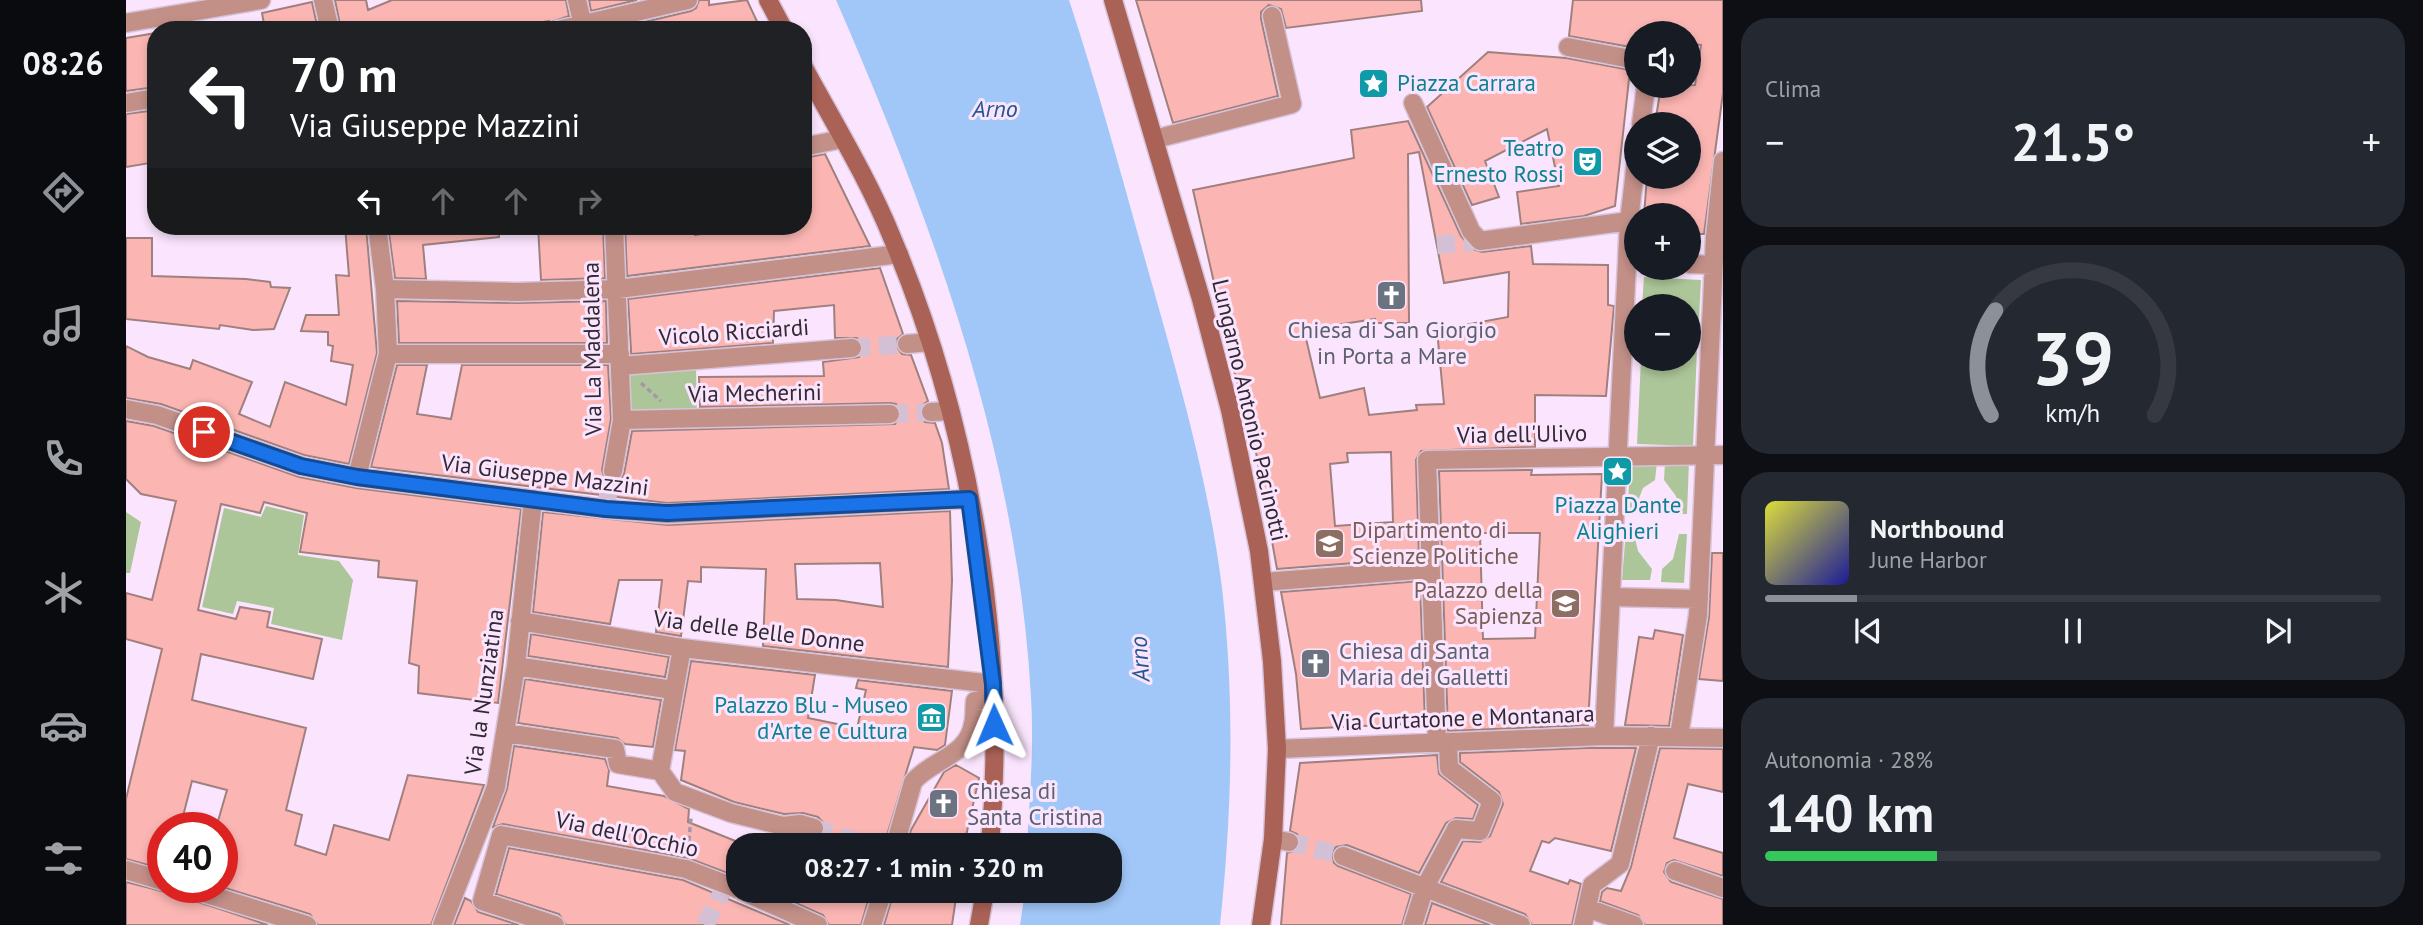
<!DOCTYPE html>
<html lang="it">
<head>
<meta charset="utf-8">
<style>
	body { margin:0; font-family:"PT Sans",sans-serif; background:#242831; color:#f1f3f6; height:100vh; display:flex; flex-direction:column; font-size:26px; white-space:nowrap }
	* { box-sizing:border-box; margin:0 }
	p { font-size:23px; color:#9ea1a6 }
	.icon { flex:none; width:38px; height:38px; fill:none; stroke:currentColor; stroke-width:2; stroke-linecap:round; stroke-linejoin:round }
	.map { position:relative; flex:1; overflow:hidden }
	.drawer { display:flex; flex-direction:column; gap:18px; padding:18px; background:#0d0f14; width:700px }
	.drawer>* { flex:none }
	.hud { position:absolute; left:21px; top:21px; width:665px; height:214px; border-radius:28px; box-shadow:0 4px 10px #0003; background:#202124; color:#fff; overflow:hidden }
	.tools { position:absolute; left:1498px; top:21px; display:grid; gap:14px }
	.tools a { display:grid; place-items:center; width:77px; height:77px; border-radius:50%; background:#171b24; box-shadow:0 4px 10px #0003; font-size:35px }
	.speed { position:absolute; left:21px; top:812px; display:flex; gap:14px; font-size:35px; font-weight:700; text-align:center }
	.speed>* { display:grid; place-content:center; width:91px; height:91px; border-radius:50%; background:#171b24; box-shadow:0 4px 10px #0003; line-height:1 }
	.speed .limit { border:10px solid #d22; background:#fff; color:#111 }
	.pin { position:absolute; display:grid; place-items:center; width:60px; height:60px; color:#fff; margin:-30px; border:4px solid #fff; border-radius:50%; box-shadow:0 2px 7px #0007 }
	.me { position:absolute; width:77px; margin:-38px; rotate:359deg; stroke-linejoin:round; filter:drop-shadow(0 0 5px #0008) }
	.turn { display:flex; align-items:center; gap:24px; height:147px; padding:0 28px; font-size:32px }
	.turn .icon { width:91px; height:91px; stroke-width:2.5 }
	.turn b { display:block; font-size:49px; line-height:60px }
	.lanes { display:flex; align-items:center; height:66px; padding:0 28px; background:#0003; justify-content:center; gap:35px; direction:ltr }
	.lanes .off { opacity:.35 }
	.big { font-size:52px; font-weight:700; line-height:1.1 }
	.drawer .tile { flex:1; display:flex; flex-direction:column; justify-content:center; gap:10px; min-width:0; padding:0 24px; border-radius:28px; background:#242831 }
	.drawer .dial { align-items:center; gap:0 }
	.dial svg { height:182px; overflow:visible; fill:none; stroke:#363941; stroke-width:7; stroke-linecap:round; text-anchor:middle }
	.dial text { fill:#f1f3f6; stroke:none }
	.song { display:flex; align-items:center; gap:21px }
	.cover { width:84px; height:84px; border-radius:10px; background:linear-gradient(135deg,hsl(60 70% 55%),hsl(240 70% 35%)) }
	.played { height:7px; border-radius:4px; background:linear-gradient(90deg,#8c9099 15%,#363941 15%) }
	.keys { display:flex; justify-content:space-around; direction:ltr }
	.heat { display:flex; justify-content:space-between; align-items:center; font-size:38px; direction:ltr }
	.charge { height:10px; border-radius:5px; background:linear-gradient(90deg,#34c759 28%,#363941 0) }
	.trip { position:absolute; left:600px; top:833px; width:396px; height:70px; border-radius:28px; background:#171b24; box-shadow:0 4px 10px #0003; font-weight:700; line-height:70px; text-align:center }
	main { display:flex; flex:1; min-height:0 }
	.tabs { display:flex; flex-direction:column; width:126px; justify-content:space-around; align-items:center; background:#090b0e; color:#9ea1a6 }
	.tabs .icon { width:49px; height:49px }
	.tabs .active { color:#8c9099 }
	.tabs b { font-size:32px; color:#f1f3f6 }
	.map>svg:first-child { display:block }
</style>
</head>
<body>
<main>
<nav class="tabs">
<b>08:26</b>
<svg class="icon active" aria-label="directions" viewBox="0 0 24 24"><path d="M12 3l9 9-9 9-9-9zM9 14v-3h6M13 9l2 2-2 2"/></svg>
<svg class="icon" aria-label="music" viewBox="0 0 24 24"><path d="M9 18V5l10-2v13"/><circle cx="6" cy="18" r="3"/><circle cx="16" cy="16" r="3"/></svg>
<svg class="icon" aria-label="phone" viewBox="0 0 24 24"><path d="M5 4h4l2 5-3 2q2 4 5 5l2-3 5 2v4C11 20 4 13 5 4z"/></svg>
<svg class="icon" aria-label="climate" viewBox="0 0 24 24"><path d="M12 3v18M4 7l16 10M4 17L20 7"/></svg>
<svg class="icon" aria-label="car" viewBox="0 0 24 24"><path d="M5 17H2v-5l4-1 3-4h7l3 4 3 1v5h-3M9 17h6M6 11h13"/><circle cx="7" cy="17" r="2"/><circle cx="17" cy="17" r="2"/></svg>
<svg class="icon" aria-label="filters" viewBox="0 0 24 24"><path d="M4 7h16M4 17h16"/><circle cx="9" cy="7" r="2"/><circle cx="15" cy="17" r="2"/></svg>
</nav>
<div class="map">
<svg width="1597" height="925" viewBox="0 0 1597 925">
	<rect width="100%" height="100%" fill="#fbe5fe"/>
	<path fill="#adc699" d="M1518,277L1575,280L1572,337L1566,336L1563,331V306H1516Z
		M1566,347L1571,348L1567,446L1511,444L1515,359L1545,365L1563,359Z
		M570,369L571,415L504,414L503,373Z
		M1563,461L1561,514H1554L1550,496L1538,480L1539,462Z
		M1505,462H1531L1529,480L1517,488L1508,511H1501Z
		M140,506L178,515L172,555L213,561L227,580L216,640L145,624L148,608L111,601L107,614L76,607L98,508L135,517Z
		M0,512L15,522L4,573H0Z
		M1500,530H1507L1512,551L1526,569L1524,580H1496Z
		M1553,534H1561L1558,583L1535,582L1536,569L1547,559Z"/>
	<path fill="#a0c7f8" d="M710,0H943C974,94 999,189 1026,284C1054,384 1083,484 1096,588C1109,700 1106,812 1094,925H894L899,891H984V845H901C904,796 908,746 905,697C892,455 806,220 710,0Z"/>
	<path fill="#fbb6b3" stroke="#a0807f" stroke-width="2" fill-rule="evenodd" d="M209,0H240L242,10L266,0H440L443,16L423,23V21L373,30H215Z
		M463,0H511L465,11Z
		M573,0H583V5L621,0L635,30H484L565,11L570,8Z
		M1010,0H1295L1296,11L1160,28L1155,9L1143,5L1135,12V19L1152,96L1047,123Z
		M1447,0H1597V93L1578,234H1563V215H1518L1521,177H1563V124H1529L1535,86L1569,85L1575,45L1563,44V33H1510V48L1443,36Z
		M186,2L192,30H139L136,13Z
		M30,33V87L0,91V38Z
		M1362,52L1440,58L1504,70L1489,206L1458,216L1395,224L1391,192L1433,186L1421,129L1359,161L1373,197L1346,205L1301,107Z
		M30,110V162L0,167V114Z
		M1282,121L1335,236L1346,249L1356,252L1405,246L1407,264L1482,265V305L1488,306L1480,396L1409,395V447L1295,451L1290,460L1293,558L1151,569L1126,430L1108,371L1067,190L1228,158L1225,130ZM1293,152L1318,283L1383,272L1382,317L1311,330L1318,404L1290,405L1291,410L1243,415L1238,388L1194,398L1178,330L1249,319V323H1283L1282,154ZM1265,452L1267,522L1209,526L1204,464L1222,462L1221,453Z
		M699,154L744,246L501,276L499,226H568L569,235L622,226H677V158Z
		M219,226H240L251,353L223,464L178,455L35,404L0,398V346L22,357L64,369L67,360L126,382L113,414L144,427L159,382L220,405L227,365L205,361L207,346L202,345V332L175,331L180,315H213L210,275L223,276Z
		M262,226H372L373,237L297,245L300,279L269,278Z
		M412,226H477L479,278L415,280Z
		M0,238H26V276L120,279L144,282L145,287L164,288L148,329L127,330L94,325L93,329L0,319Z
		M754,268L777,334L771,339L770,346L776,354L785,355L802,401L795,406L794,413L799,422L809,423L816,443L823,489L541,503L245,467L271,365H301L291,414L325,419L336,365H482L485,419L476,470L479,479L486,482L495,479L498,474L506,431L769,424L775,413L770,404L764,403L574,407L573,377L698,376L697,362L733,357L737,346L731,338H709L708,305L648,311L647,343L505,354V350L502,299Z
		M271,301L391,303L480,301L481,343H273Z
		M0,421L28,426L173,477L230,488L395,509L372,703L292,693L293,666L283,663L291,581L252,577L253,561L174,552L181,513L138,502L134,513L95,504L72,610L110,619L114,607L144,612L141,627L196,639L187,679L75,654L66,700L180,728L160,810L176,815L169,845L200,855L208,825L263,840L282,775L358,785L305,925H192L184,914L96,887V828H90L101,790L66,781L54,828H37V869L0,859V799L36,649L0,639V593L26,600L50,501L15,494L0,479Z
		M1406,470L1405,475L1476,474L1462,725L1322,731L1313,471ZM1354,533H1414L1409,638L1357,639Z
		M824,511L826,581L822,667L637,646L640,569L575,567V582L562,581L555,636L530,632L536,580H493L484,624L407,612L417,512L542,525ZM754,563L757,607L710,600L671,599L669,564Z
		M1586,553H1597V681L1573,679L1583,617Z
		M1294,581L1299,723L1175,729L1170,674L1155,592Z
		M1529,630L1557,635L1543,726L1499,725L1513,637L1527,639Z
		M405,634L543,657L539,677L402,656Z
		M565,661L689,675L682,718L731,728L740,690L730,688L732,680L826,691L819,745L811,750L788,747L758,845H682L684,839H691L699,832V825L692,817L677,813L658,814L608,802L555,780L559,751L549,750Z
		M399,679L535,700L527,747L499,744L491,738L392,723Z
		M388,746L479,759L483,770L481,786L538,796L563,809L562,822L612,842V877L562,858L377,824L367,827L381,789Z
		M1460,748H1510L1485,851L1429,838L1423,843L1416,841L1404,871L1442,884L1444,880L1455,884L1446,925H1406L1399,914L1315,882L1337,841L1354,842L1364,836L1377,804L1373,792L1334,762V753Z
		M1534,748L1597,749V792L1562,784L1548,838L1597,853V876L1548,860L1541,863L1538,872L1545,882L1597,899V925H1519L1512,915L1474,901L1476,892L1481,888L1495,891L1505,867Z
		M1311,755L1313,774L1352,805L1347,819L1330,818L1320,823L1293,873L1221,845L1210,847L1206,853L1208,863L1212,866L1285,894L1276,925H1155L1161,853L1171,850L1174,843L1171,834L1164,831L1174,763Z
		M830,765L853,778L838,845H781L785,830L818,772Z
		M383,848L557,880L664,925H440L433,914L370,894Z
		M0,882L51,895L142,925H0Z
		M643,891H745L735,925H703L697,915Z
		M768,891H831L826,925H758Z
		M339,898L345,901L352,912L393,925H328Z
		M1306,903L1364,925H1299Z"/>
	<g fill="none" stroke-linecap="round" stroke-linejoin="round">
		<path stroke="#d3c0d5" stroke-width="18" stroke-dasharray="18 9" stroke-linecap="butt" d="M1311,245L1347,242
			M726,348L781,344
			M764,414L805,412
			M481,500L487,471
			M688,828L742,845
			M1163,842L1217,856
			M579,925L596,892"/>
		<defs>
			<path id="street" d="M197,0L204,30
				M451,0L458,30
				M0,23L135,0
				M432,30L562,0
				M1442,47L1510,60
				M0,103L30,98
				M1287,103L1345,231L1354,241L1503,221
				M1515,124L1520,86
				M1029,139L1166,104L1146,16
				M677,147L716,139
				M1563,264L1587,265
				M259,289L391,292L492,289L773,254
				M781,344L804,342
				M262,354H494
				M494,366L726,348
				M0,409L31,415L175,466L231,477L480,509L541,514L843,499
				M805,412L824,411
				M496,420L764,414
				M487,471L496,420L488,226
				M231,477L262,354L259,289L251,226
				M1137,582L1304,569
				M1485,597L1573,599
				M394,621L556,648L867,684
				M556,648L534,771L549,792L605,813L657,826L674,824L688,828
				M390,666L547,690
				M380,733L489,749L492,764L534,771
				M1478,736L1503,221L1510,162
				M1553,736L1572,615L1589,237L1597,161
				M1311,742L1301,460L1597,455
				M1151,749L1478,736L1597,738
				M1147,839L1163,842
				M769,845L787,782C805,760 842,756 847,724C849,717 848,709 849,701L868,699
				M1217,856L1395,925
				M0,870L37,881
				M1549,871L1597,888
				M58,887L181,925
				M616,891L692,925
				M1461,908L1508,925
				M316,925L370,787L390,666L407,499
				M429,925L356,901L375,835L560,869L612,889
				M746,925L757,891
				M1287,925L1299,887L1330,829L1354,831L1366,801L1323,768L1322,742
				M1457,925L1466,885L1494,864L1525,736"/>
			<path id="secondary" d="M642,0L658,30
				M987,0L1075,299L1104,410L1133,551L1146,661L1151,749L1147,839L1135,925
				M677,66C708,123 743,180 767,240C844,424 882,646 864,845
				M853,925L859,891"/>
		</defs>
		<use href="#street" stroke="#d7c3d9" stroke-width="21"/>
		<use href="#secondary" stroke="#d7c3d9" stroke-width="21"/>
		<path stroke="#a696a8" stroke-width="3.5" stroke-dasharray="5 3.5" stroke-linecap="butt" d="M515,383L535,401
			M562,849L565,818"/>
		<use href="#street" stroke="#c39088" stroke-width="18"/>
		<use href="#secondary" stroke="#aa6257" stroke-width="18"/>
	</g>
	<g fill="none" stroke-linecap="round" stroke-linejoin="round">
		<defs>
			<path id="route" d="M78,432L175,466L231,477L480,509L541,513L843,499L867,684L868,725"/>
		</defs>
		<use href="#route" stroke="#114b97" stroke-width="18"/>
		<use href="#route" stroke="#1a73e8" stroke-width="12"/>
	</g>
	<defs>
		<symbol id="sight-square" viewBox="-11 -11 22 22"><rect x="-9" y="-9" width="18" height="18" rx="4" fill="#0f9aa8" stroke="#fbe5fe"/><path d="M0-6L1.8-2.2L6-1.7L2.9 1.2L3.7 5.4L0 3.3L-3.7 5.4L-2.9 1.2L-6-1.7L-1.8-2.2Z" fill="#fff"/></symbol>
		<symbol id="theatre-square" viewBox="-11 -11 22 22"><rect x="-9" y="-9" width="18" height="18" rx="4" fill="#0f9aa8" stroke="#fbe5fe"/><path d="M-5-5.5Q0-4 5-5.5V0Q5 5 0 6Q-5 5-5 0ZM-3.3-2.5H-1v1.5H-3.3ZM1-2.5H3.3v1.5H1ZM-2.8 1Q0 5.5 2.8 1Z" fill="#fff"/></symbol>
		<symbol id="church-square" viewBox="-11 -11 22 22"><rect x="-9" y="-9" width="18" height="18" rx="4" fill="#6b7280" stroke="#fbe5fe"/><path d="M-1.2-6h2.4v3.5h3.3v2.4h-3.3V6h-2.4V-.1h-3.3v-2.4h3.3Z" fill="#fff"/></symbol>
		<symbol id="university-square" viewBox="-11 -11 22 22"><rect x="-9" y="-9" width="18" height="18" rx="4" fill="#8d6e63" stroke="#fbe5fe"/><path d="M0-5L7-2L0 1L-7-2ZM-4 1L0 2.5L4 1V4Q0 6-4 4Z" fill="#fff"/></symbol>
		<symbol id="museum-square" viewBox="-11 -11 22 22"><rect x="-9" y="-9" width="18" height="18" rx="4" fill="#0f9aa8" stroke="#fbe5fe"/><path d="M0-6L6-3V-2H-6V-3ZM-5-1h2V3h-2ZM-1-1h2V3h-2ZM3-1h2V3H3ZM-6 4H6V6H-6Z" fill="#fff"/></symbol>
	</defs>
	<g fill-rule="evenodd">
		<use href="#sight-square" x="1230" y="66" width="35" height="35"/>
		<use href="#theatre-square" x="1444" y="144" width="35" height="35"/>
		<use href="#church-square" x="1248" y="278" width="35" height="35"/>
		<use href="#sight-square" x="1474" y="454" width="35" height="35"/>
		<use href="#university-square" x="1186" y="526" width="35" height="35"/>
		<use href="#university-square" x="1422" y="586" width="35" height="35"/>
		<use href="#church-square" x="1172" y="646" width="35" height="35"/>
		<use href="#museum-square" x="788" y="700" width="35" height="35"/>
		<use href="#church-square" x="800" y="786" width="35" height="35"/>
	</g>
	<g text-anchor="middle" stroke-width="6" stroke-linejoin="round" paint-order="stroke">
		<g font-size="23" fill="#0d838f" stroke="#fbe5fe" text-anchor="end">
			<text x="1271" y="91" text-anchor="start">Piazza Carrara</text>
			<text x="1438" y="156">Teatro<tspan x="1438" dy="26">Ernesto Rossi</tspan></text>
			<text x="1492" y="513" text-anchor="middle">Piazza Dante<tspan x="1492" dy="26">Alighieri</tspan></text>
			<text x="782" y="713">Palazzo Blu - Museo<tspan x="782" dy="26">d'Arte e Cultura</tspan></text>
		</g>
		<g font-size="23" fill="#5b616d" stroke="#fbe5fe" text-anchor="start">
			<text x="1266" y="338" text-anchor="middle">Chiesa di San Giorgio<tspan x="1266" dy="26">in Porta a Mare</tspan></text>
			<text x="1213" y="659">Chiesa di Santa<tspan x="1213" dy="26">Maria dei Galletti</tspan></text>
			<text x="841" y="799">Chiesa di<tspan x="841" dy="26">Santa Cristina</tspan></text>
		</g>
		<g font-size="23" fill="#322a33" stroke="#fbe5fe">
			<text transform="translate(608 332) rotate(-4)" y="8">Vicolo Ricciardi</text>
			<text transform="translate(466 349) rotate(-91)" y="8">Via La Maddalena</text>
			<text transform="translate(629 393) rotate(-1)" y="8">Via Mecherini</text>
			<text transform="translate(1124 410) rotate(77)" y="8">Lungarno Antonio Pacinotti</text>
			<text transform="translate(1396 434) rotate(-1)" y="8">Via dell'Ulivo</text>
			<text transform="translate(419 475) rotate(7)" y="8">Via Giuseppe Mazzini</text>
			<text transform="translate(633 631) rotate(7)" y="8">Via delle Belle Donne</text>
			<text transform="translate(358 692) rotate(-82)" y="8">Via la Nunziatina</text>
			<text transform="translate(1337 718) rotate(-2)" y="8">Via Curtatone e Montanara</text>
			<text transform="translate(501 834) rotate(12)" y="8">Via dell'Occhio</text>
		</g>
		<g font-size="23" fill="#785e54" stroke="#fbe5fe" text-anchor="start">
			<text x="1226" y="538">Dipartimento di<tspan x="1226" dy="26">Scienze Politiche</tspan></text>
			<text x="1417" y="598" text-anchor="end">Palazzo della<tspan x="1417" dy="26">Sapienza</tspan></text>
		</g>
		<g font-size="24" font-style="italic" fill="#255893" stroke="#fbe5fe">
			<text x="869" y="117">Arno</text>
			<text transform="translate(1014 659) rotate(-94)" y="8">Arno</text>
		</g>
	</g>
</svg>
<div class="tools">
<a><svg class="icon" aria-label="sound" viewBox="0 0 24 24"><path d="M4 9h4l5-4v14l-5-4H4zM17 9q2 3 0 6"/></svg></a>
<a><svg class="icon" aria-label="layers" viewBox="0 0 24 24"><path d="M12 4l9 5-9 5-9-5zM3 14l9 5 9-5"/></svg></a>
<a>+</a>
<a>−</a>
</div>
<div class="speed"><div class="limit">40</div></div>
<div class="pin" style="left:78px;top:432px;background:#d93025"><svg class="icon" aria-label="arrive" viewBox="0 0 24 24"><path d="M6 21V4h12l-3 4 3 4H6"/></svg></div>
<svg class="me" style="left:868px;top:725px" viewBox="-20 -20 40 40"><path d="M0-17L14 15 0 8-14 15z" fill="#1a73e8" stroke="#fff" stroke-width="4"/></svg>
<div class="trip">08:27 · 1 min · 320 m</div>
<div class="hud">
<div class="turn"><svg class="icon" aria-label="left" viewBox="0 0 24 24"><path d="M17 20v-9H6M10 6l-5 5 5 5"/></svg><div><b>70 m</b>Via Giuseppe Mazzini</div></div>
<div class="lanes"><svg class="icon" aria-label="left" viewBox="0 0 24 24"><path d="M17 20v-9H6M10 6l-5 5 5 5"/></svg><svg class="icon off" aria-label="ahead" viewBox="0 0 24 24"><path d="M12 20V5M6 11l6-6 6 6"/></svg><svg class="icon off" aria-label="ahead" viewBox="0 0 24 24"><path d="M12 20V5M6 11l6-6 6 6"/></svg><svg class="icon off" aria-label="right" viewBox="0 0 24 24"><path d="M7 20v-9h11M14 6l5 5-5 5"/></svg></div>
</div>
</div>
<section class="drawer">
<div class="tile"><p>Clima</p>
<div class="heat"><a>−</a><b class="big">21.5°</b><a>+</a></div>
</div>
<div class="tile dial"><svg viewBox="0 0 100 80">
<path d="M14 69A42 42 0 1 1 86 69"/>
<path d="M14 69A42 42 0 0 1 16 23" stroke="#8c9099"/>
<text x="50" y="56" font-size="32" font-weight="700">39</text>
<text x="50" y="72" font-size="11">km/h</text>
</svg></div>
<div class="tile">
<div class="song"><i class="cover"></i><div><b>Northbound</b><p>June Harbor</p></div></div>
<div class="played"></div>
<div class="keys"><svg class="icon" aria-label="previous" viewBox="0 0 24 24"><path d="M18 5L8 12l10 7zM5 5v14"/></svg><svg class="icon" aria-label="pause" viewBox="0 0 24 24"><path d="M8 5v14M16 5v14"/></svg><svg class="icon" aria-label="next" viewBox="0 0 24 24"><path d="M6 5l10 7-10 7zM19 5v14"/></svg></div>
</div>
<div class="tile"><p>Autonomia · 28%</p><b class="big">140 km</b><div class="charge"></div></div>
</section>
</main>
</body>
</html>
